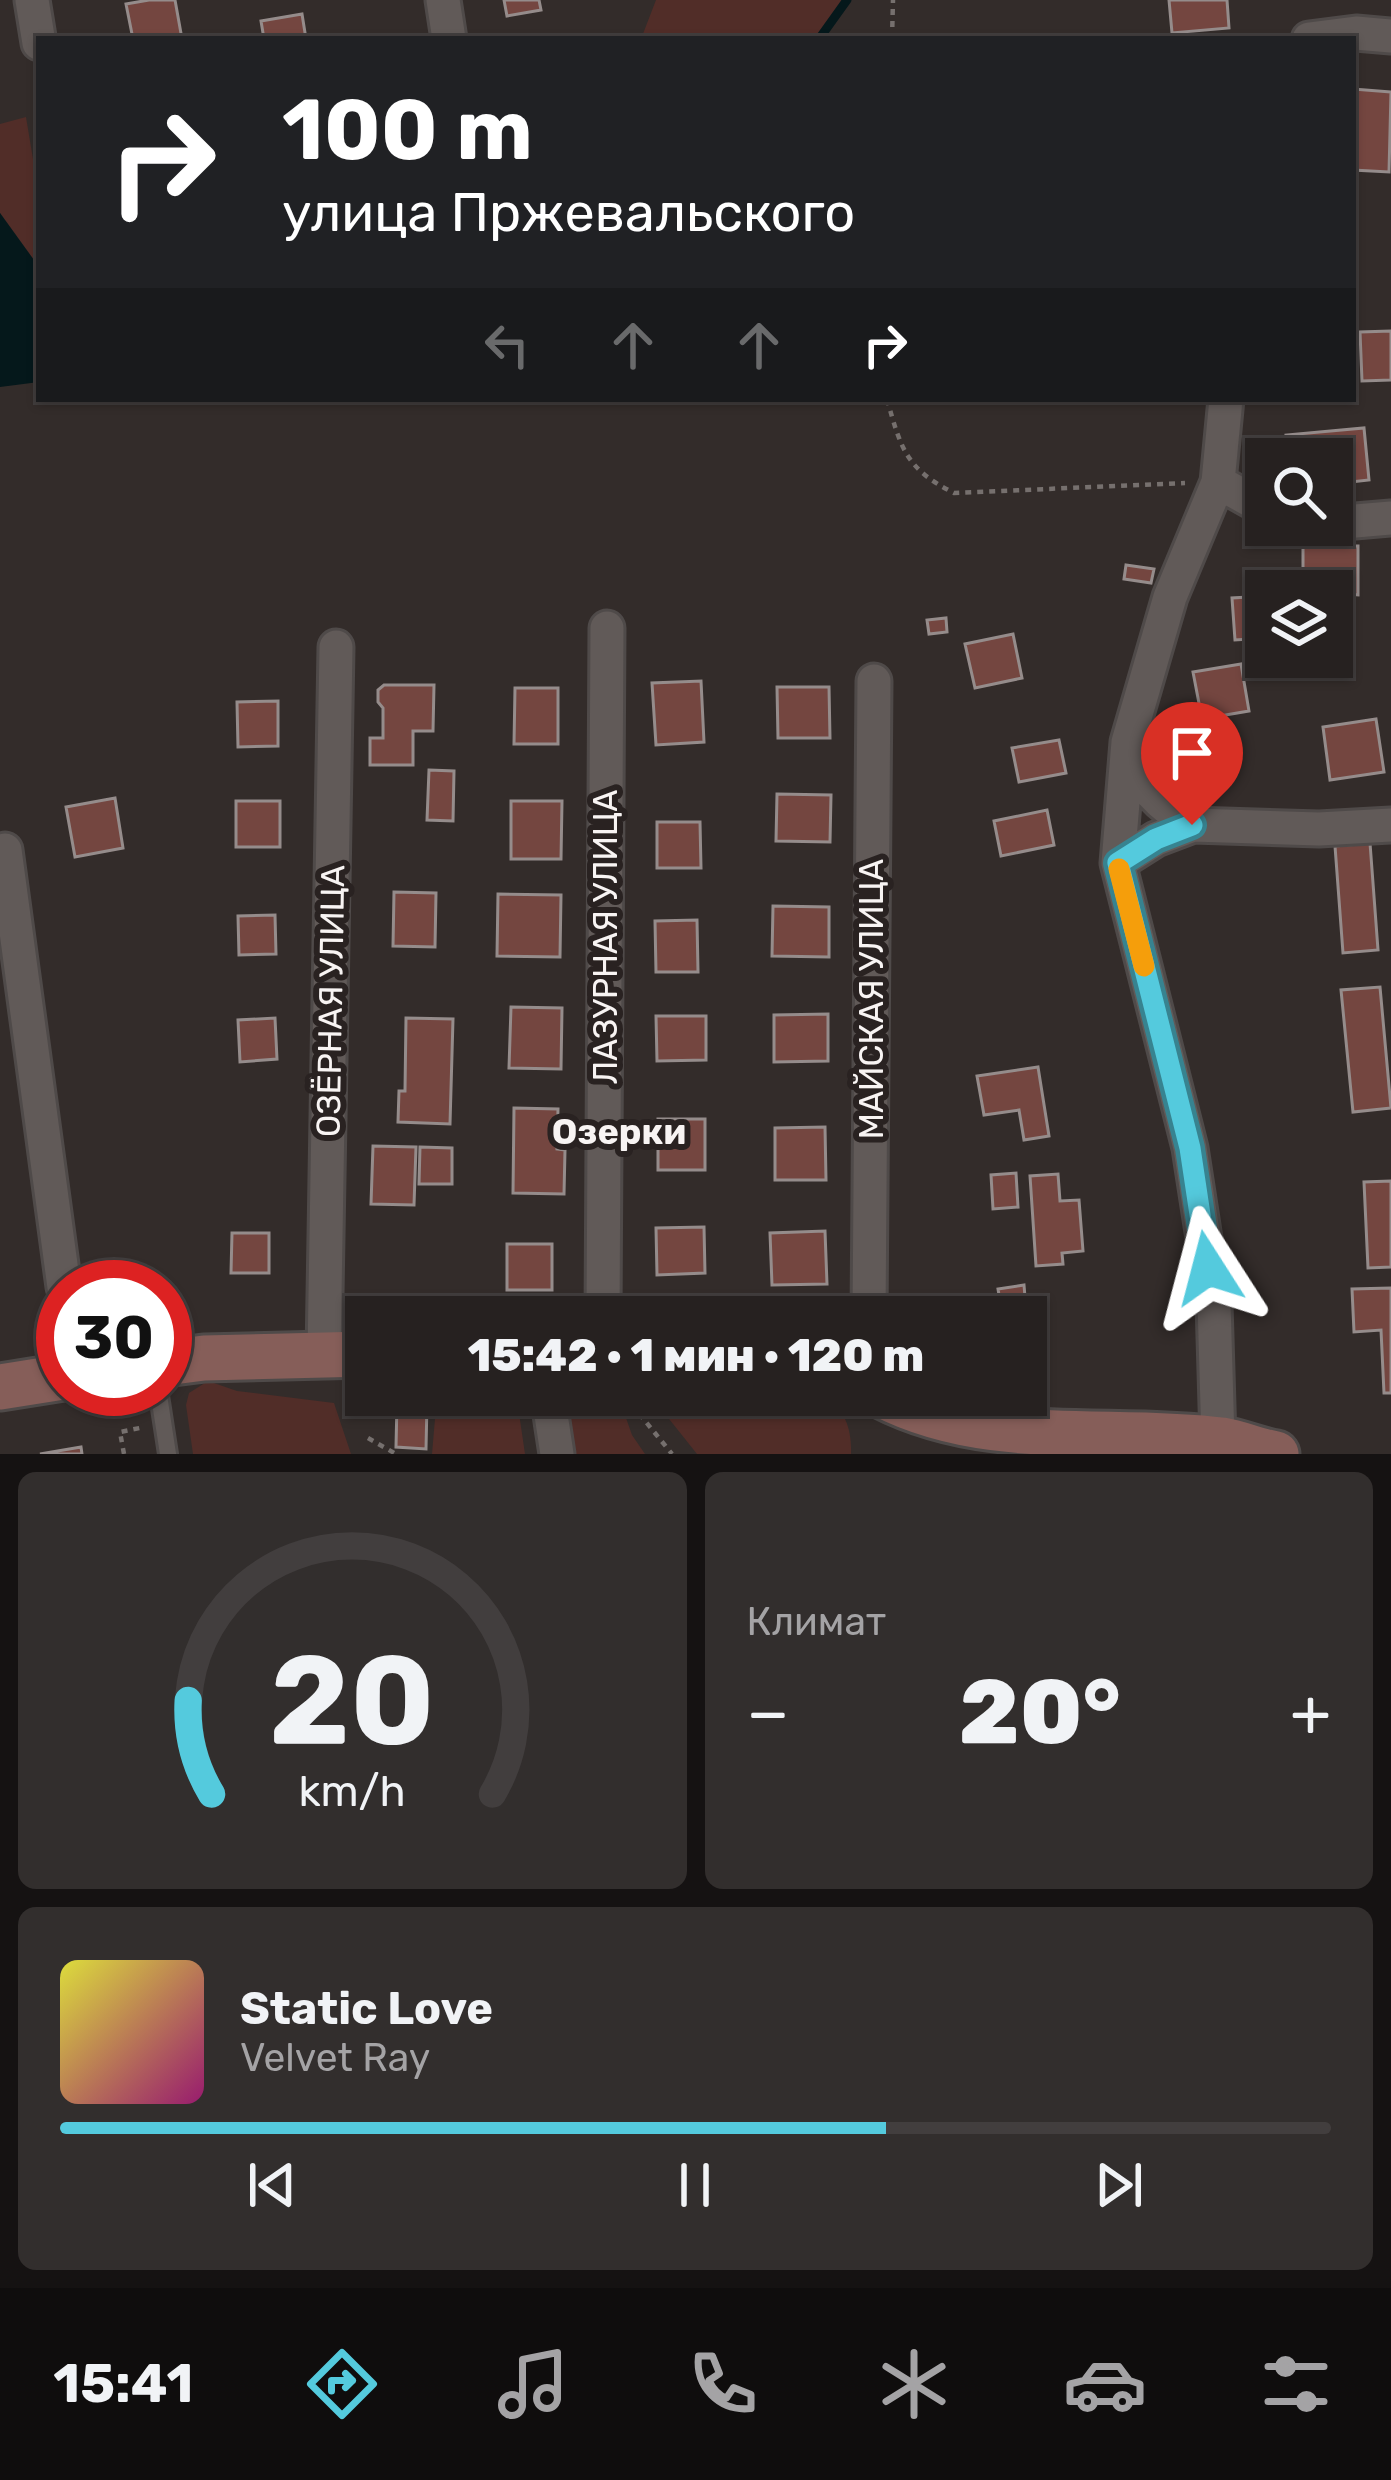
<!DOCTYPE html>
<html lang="ru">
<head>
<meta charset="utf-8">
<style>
	body { margin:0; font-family:Rubik,sans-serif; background:#322e2d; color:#f1f3f6; height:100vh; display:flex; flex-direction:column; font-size:45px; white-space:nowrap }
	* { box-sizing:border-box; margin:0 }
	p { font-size:39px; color:#a4a3a5 }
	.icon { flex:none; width:66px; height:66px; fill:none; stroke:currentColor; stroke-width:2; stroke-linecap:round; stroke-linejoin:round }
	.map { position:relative; height:1454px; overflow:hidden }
	.side { display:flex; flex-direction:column; gap:18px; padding:18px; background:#151212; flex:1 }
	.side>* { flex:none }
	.guide { position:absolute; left:36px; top:36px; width:1320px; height:366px; border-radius:0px; box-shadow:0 3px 9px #0004,0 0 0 3px #423e3e; background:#202124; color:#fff; overflow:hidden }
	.controls { position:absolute; left:1245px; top:438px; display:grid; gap:24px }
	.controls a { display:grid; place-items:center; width:108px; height:108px; border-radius:0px; background:#262120; box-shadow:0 3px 9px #0004,0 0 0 3px #423e3e; font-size:60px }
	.speed { position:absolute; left:36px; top:1260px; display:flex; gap:24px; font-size:60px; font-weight:700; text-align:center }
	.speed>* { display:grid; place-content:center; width:156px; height:156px; border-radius:50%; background:#262120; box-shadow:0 3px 9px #0004,0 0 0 3px #423e3e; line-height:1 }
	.speed .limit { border:18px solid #d22; background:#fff; color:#111 }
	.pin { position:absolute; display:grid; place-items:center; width:102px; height:102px; color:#fff; margin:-123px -51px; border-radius:50% 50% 50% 0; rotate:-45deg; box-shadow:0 0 12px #0007 }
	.pin .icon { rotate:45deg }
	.me { position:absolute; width:132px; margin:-66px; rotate:351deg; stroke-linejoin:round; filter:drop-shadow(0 0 9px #0008) }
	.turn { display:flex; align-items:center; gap:42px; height:252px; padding:0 48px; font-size:54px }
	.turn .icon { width:156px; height:156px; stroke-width:2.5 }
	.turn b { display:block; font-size:84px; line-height:102px }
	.lanes { display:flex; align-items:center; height:114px; padding:0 48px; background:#0003; justify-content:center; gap:60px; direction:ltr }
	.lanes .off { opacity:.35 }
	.big { font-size:90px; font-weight:800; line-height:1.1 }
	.side .card { flex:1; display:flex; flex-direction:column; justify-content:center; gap:18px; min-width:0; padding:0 42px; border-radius:18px; background:#322e2d }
	.side .dial { align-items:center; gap:0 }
	.dial svg { height:312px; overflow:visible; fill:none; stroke:#423e3e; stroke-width:7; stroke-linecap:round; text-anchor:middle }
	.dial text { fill:#f1f3f6; stroke:none }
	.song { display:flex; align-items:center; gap:36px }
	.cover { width:144px; height:144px; border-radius:18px; background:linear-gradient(135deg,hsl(60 70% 55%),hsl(320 70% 35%)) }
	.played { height:12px; border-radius:6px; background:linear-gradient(90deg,#54cadd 65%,#423e3e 65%) }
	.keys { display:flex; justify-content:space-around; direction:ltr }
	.heat { display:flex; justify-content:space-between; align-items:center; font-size:66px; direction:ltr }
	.side .tiles { flex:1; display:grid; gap:18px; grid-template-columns:1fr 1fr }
	.card:last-child { grid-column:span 2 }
	.trip { position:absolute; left:345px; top:1296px; width:702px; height:120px; border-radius:0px; background:#262120; box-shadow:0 3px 9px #0004,0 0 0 3px #423e3e; font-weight:800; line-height:120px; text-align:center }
	.tab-bar { display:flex; height:192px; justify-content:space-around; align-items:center; background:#0f0d0d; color:#a4a3a5 }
	.tab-bar .icon { width:84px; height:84px }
	.tab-bar .active { color:#54cadd }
	.tab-bar b { font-size:54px; color:#f1f3f6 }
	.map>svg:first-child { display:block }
</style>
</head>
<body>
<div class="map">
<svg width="1391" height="1454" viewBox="0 0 1391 1454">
	<rect width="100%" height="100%" fill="#332c2a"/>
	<path fill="#512d28" d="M656,0H847L819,39H641Z
		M26,117L39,195V267L0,213V124Z
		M208,1381L237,1391L334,1403L351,1454H193L186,1405L189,1393Z
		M437,1395H508L519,1413L525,1454H432Z
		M558,1395H618L632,1435L645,1454H566Z
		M650,1395H827C845,1412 852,1429 851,1454H697Z"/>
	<path fill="#05181b" d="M0,213L39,267V382L0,387Z"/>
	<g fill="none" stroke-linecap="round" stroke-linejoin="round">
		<path stroke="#05181b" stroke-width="9" d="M819,39L847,0"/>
	</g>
	<path fill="#744640" stroke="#958c8b" stroke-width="3" d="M149,0H175L182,39H133L126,4Z
		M504,0H539L541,10L507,16Z
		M1169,0H1227L1229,28L1172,33Z
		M302,14L306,39H264L261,21Z
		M1353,89L1391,92L1389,172L1353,170Z
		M1391,331V380L1362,381L1360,332Z
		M1364,428L1369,480L1332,484V459H1288L1286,435Z
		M1303,546H1358V595L1303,591Z
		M1126,565L1154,569L1151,583L1124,579Z
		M1266,596V638L1235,640L1232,598Z
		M946,618L947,632L929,634L927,620Z
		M1013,634L1022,678L975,688L965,644Z
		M1241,664L1249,711L1202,719L1193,672Z
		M701,681L704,742L656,745L652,683Z
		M384,685H434L433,731H413V765H370V738H383V708L378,702V690Z
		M777,687H829L830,738H778Z
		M515,688H558V744H514Z
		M278,701V746L238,747L237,702Z
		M1376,719L1384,772L1330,780L1323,727Z
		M1059,740L1066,773L1019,782L1012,748Z
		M429,770L454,771L453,821L427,820Z
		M777,794L831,795L830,842L776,841Z
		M115,798L123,848L75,857L66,807Z
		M236,801H280V847H236Z
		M511,801H562L561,859H511Z
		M1047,810L1054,845L1001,856L994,821Z
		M657,822H700L701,868H657Z
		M1370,843L1378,950L1343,953L1335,846Z
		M394,892L436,893L435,947L393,946Z
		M498,894L561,895L560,957L497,956Z
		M773,906L829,907V957L772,956Z
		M275,915L276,954L239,955L238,916Z
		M697,920L698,972H656L655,921Z
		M1380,987L1391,1108L1353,1112L1341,990Z
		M511,1007L562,1008L561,1069L509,1068Z
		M828,1014V1061L774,1062V1015Z
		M656,1016H706V1060L657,1061Z
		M275,1018L277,1059L240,1062L238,1020Z
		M406,1018L453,1019L450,1124L398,1122L399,1091H405Z
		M1038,1067L1049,1136L1024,1140L1019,1110L984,1115L977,1076Z
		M514,1108L558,1109L557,1149L565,1150L564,1194L513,1193Z
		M658,1119H705V1170H658Z
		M825,1127L826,1180H775V1128Z
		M373,1146L416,1147L414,1205L371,1204Z
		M420,1147L452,1148V1184H419Z
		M1016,1173L1018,1207L993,1209L991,1175Z
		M1058,1174L1060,1201L1079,1200L1083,1251L1062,1253L1063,1264L1036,1266L1030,1176Z
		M1391,1181V1267L1368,1268L1364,1182Z
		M704,1227L705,1273L657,1275L656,1228Z
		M825,1231L827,1284L772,1285L770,1233Z
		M232,1233H269V1273H231Z
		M507,1244H552V1290H507Z
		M1024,1285L1025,1297L1000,1301L998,1289Z
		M1391,1288V1393H1384L1381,1330L1354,1332L1352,1289Z
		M397,1403H427L426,1449L396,1447Z
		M81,1447L82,1454H40Z"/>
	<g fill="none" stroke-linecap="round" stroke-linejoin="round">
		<defs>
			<path id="lane" d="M158,1389L168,1454"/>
			<path id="street" d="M32,0L39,43
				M443,0L449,39
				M1309,39L1356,33L1391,36
				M1218,482L1266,509
				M1332,523L1391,518
				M1130,750C1139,786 1160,806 1193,825
				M5,850L64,1287
				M1118,863L1156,839L1193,825L1319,829L1391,825
				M603,1317L607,628
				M869,1317L874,681
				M324,1354L336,647
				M548,1395L557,1454
				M1218,1440L1214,1303L1190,1148L1118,863L1128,742L1170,597L1218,482L1226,399"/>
			<path id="secondary" d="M165,1363L204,1358L366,1354
				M0,1387L63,1377
				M882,1395C987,1449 1108,1426 1222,1440C1240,1443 1258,1451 1276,1454"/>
		</defs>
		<use href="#lane" stroke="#4f4a49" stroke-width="22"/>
		<use href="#street" stroke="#4f4a49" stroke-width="39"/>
		<use href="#secondary" stroke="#4f4a49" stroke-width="51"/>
		<path stroke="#76706e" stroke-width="4.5" stroke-dasharray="6 6" stroke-linecap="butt" d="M892,39L893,0
			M887,399C901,449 906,469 954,493L1185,483
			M624,1395L672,1454
			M368,1438L396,1454
			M124,1454L120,1432L140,1428"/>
		<use href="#lane" stroke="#615a58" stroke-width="16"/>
		<use href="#street" stroke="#615a58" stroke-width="33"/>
		<use href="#secondary" stroke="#865e59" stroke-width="45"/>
	</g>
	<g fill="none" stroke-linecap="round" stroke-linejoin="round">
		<defs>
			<path id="route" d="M1192,825L1156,839L1118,863L1190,1148L1208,1268"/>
		</defs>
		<use href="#route" stroke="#378390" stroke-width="30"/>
		<use href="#route" stroke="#54cadd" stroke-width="21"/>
		<path stroke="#f59e0b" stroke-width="21" d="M1119,869L1144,966"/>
	</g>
	<g text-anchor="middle" stroke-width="12" stroke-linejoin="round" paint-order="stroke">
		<g font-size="33" fill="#f8f4f3" stroke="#292221">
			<text transform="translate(605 937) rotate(-90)" y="12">ЛАЗУРНАЯ УЛИЦА</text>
			<text transform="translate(871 999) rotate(-90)" y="12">МАЙСКАЯ УЛИЦА</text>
			<text transform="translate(330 1001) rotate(-89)" y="12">ОЗЁРНАЯ УЛИЦА</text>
		</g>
		<g font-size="36" font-weight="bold" fill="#f8f4f3" stroke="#292221">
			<text x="619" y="1144">Озерки</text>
		</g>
	</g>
</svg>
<div class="controls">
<a><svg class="icon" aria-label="search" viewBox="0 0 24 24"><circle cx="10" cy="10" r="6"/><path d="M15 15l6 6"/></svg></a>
<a><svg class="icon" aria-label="layers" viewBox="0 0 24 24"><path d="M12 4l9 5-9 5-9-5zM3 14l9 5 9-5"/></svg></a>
</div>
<div class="speed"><div class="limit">30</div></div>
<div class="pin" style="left:1192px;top:825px;background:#d93025"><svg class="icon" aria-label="arrive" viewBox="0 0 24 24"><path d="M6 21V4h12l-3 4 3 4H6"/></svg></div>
<svg class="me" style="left:1208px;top:1268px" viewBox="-20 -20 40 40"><path d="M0-17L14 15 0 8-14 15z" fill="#54cadd" stroke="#fff" stroke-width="4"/></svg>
<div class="trip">15:42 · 1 мин · 120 m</div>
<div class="guide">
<div class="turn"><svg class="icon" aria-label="right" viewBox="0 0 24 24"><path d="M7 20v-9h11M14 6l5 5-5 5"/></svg><div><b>100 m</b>улица Пржевальского</div></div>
<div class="lanes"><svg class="icon off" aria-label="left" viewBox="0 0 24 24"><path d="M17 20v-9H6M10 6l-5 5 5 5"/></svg><svg class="icon off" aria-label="ahead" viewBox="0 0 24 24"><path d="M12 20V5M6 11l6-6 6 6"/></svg><svg class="icon off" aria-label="ahead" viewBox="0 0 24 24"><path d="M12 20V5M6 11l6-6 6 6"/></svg><svg class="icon" aria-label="right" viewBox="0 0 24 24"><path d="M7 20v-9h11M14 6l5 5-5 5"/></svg></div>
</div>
</div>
<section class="side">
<div class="tiles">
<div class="card dial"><svg viewBox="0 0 100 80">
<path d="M14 69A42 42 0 1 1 86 69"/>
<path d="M14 69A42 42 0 0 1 8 45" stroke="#54cadd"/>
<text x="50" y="56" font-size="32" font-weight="700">20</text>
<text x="50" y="72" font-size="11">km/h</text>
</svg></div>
<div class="card"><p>Климат</p>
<div class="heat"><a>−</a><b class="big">20°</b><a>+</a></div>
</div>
<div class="card">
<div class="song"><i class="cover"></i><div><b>Static Love</b><p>Velvet Ray</p></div></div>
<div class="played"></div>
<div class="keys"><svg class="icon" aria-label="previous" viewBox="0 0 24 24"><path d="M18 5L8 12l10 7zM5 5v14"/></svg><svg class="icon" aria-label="pause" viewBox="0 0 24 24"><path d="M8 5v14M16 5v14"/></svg><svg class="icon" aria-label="next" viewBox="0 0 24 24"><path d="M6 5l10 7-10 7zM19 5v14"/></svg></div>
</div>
</div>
</section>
<nav class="tab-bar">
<b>15:41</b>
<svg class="icon active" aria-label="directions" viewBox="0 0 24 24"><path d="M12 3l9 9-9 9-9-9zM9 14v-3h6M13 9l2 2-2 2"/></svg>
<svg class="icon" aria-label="music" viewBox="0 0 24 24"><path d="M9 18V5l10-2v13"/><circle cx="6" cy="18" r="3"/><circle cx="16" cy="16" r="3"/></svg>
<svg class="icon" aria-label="phone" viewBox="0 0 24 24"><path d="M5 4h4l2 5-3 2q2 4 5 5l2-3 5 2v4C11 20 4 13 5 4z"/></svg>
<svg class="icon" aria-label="climate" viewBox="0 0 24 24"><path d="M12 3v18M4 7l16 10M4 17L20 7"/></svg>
<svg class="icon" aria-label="car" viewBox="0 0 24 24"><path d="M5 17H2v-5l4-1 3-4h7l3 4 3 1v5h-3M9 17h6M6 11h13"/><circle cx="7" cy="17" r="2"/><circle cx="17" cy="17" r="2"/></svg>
<svg class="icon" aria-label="filters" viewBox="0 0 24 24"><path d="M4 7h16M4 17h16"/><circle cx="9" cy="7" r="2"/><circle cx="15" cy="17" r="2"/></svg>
</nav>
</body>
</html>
